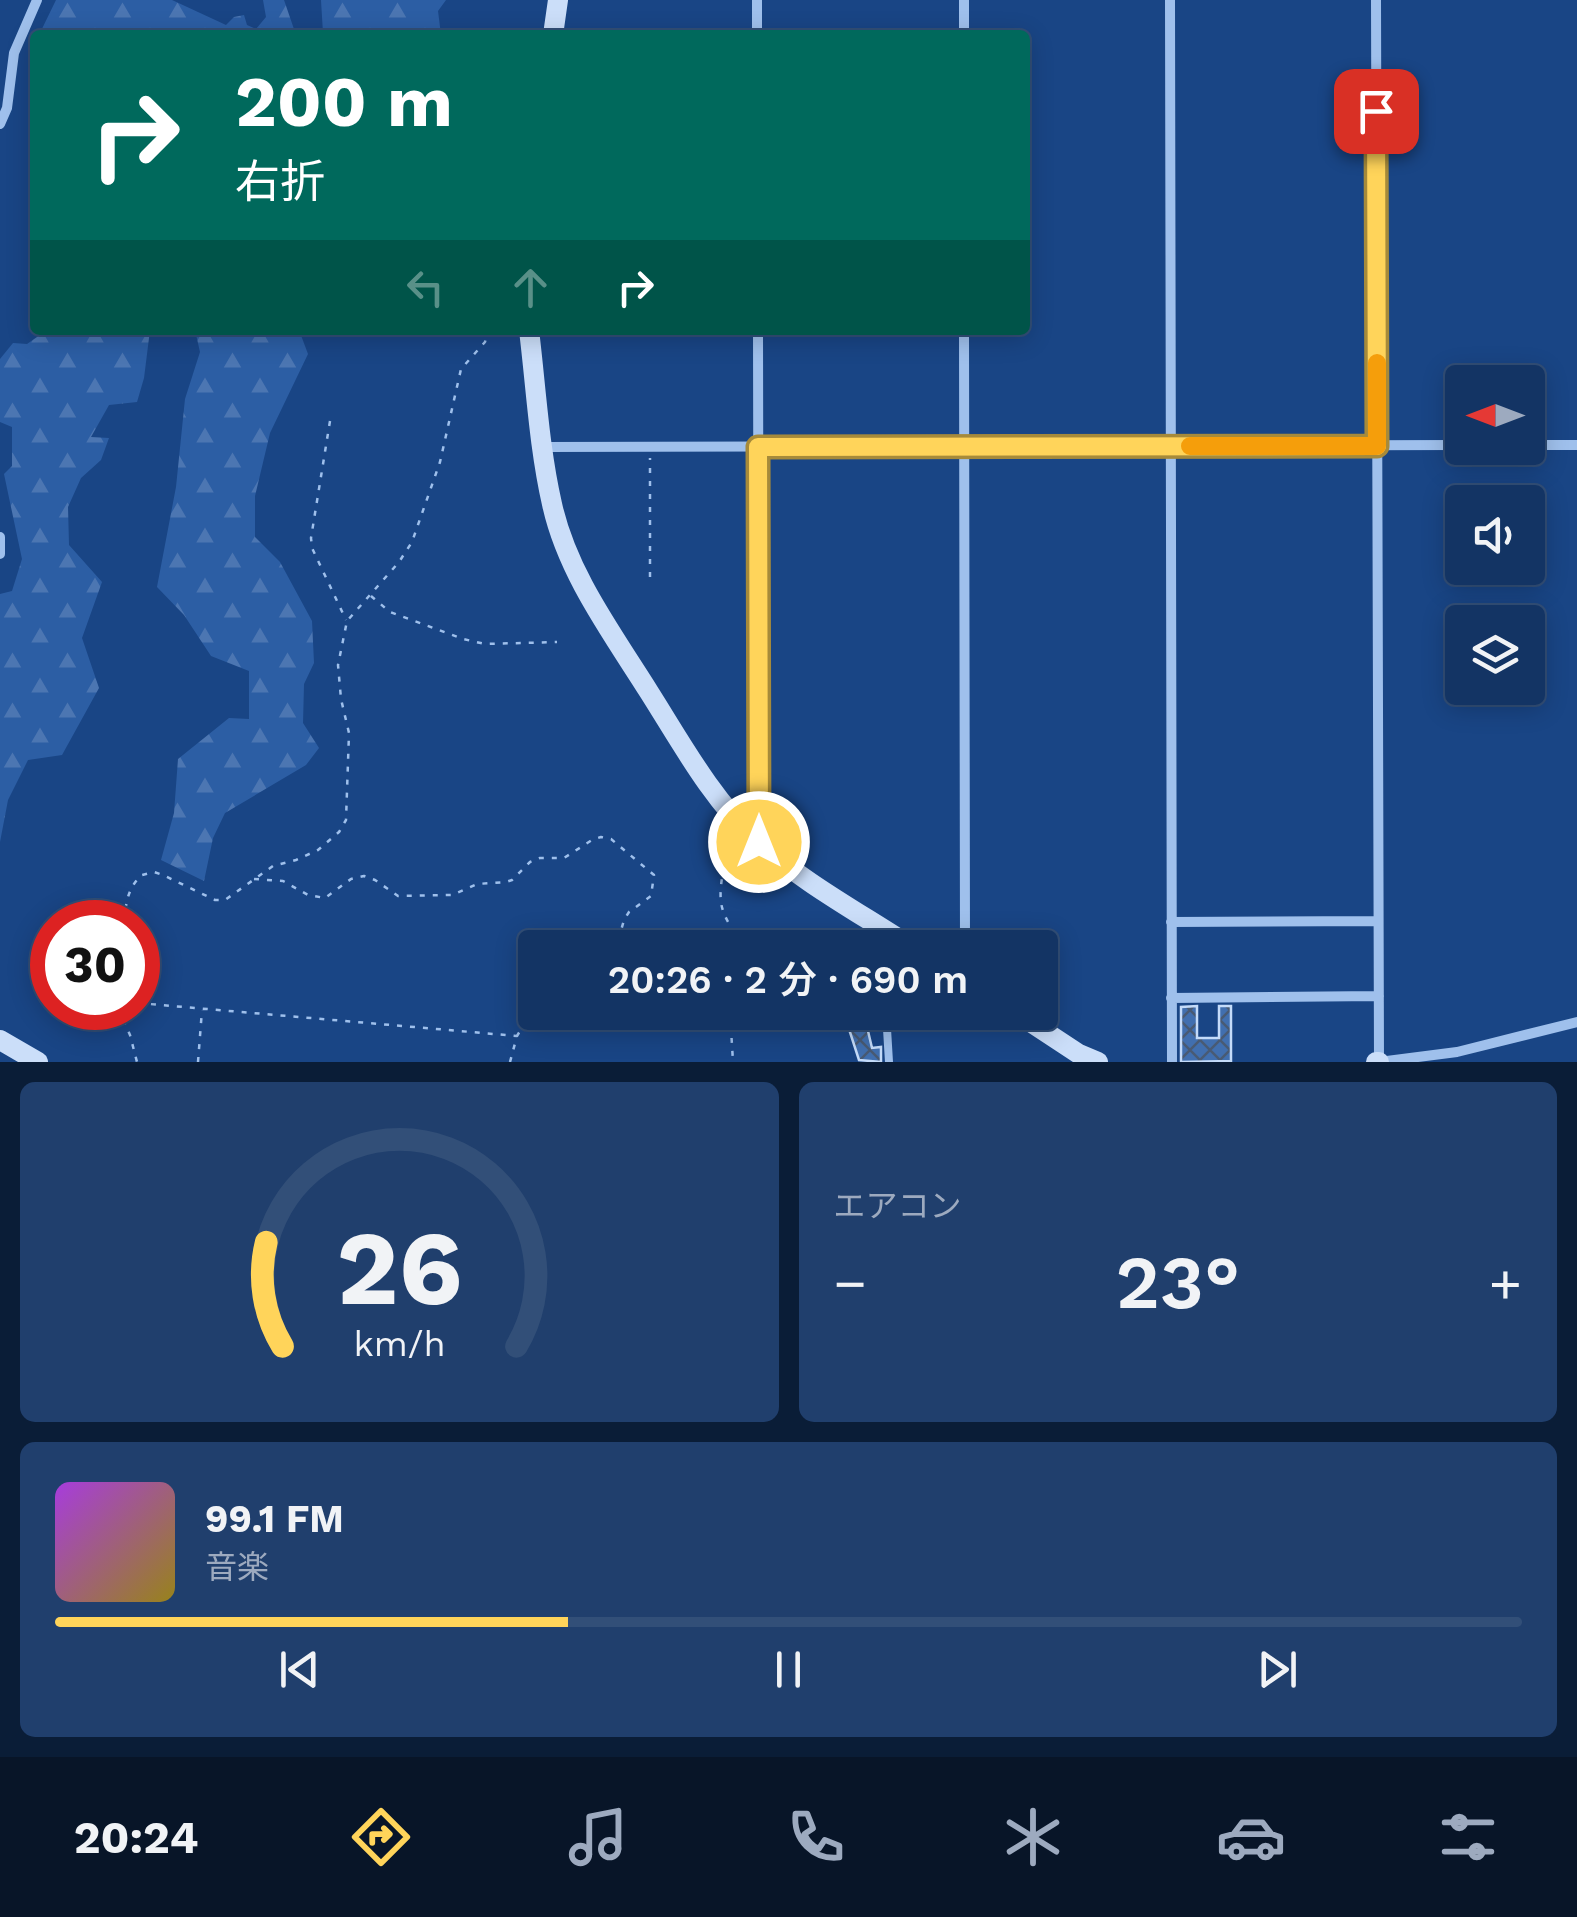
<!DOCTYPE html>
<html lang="ja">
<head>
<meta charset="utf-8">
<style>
	body { margin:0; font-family:"Work Sans","Noto Sans JP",sans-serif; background:#203f6d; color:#f1f3f6; height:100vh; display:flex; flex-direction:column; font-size:38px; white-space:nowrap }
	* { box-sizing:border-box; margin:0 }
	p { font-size:32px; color:#9daabf }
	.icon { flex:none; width:55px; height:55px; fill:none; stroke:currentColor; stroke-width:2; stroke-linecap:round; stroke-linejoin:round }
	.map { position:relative; height:1062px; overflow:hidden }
	.panel { display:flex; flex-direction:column; gap:20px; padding:20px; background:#0a1d37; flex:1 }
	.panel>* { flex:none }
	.guide { position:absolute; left:30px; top:30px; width:1000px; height:305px; border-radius:10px; box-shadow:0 5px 25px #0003,0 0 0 2px #324f78; background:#00695c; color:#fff; overflow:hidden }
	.needle { width:65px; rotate:270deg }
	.tools { position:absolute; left:1445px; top:365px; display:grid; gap:20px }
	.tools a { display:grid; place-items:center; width:100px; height:100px; border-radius:10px; background:#133464; box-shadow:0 5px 25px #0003,0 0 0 2px #324f78; font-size:50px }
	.speed { position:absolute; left:30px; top:900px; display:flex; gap:20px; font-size:50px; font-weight:700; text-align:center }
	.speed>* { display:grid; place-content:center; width:130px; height:130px; border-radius:50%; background:#133464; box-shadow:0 5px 25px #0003,0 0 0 2px #324f78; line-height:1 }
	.speed .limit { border:15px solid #d22; background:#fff; color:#111 }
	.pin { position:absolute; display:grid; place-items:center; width:85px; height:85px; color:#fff; margin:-42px; border-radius:20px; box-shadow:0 5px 15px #0006 }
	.me { position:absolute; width:110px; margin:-55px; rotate:0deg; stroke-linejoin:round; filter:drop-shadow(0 0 8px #0008) }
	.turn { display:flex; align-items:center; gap:35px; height:210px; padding:0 40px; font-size:45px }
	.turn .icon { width:130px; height:130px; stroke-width:2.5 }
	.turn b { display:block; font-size:70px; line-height:85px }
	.lanes { display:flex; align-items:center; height:95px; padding:0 40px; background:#0003; justify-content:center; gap:50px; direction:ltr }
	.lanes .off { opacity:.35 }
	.big { font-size:75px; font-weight:600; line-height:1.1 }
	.panel .tile { flex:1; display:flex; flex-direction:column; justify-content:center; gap:15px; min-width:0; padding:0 35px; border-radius:15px; background:#203f6d }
	.panel .dial { align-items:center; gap:0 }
	.dial svg { height:260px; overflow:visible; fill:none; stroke:#324f78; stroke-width:7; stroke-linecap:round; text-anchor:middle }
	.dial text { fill:#f1f3f6; stroke:none }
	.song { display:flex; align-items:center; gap:30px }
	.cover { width:120px; height:120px; border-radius:15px; background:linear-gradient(135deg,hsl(280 70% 55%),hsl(50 70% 35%)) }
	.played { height:10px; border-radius:5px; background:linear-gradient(90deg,#ffd45a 35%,#324f78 35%) }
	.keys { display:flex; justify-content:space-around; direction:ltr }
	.heat { display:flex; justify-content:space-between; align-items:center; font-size:55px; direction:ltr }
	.panel .tiles { flex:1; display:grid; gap:20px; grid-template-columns:1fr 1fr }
	.tile:last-child { grid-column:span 2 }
	.trip { position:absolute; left:518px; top:930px; width:540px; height:100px; border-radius:10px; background:#133464; box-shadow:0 5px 25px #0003,0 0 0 2px #324f78; font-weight:600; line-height:100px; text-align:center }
	.tabs { display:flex; height:160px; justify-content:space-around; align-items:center; background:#081528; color:#9daabf }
	.tabs .icon { width:70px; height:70px }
	.tabs .active { color:#ffd45a }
	.tabs b { font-size:45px; color:#f1f3f6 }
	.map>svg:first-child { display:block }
</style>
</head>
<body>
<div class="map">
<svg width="1577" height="1062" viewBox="0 0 1577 1062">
	<defs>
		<pattern id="forest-firs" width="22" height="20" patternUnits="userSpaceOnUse" patternTransform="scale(2.5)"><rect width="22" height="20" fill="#2c5ea4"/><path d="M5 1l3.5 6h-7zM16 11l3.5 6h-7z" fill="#4c76b2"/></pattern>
		<pattern id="building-cross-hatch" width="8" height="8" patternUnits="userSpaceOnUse" patternTransform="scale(2.5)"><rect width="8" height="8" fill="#416faf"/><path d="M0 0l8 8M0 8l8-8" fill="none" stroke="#485a74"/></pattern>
	</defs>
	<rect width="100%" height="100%" fill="#194585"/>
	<path fill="url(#forest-firs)" d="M56,0H172L226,25L234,17L244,15L247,25L256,29L266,17L263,0H284L296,35H39Z
		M321,0H446L438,11L441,35H327L323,33Z
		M47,330H150L144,378L137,402L109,405L91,437L109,438L101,460L81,478L68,507L69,545L102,582L82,638L99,688L62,755L28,760L8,800L0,842V594L12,591L22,559L4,474L12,466V427L0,422V359L13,343L27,344Z
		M195,330H299L308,354L270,433L255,496V537L280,562L312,621L314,663L304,684L303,723L319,748L306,765L225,813L213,838L204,881L161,860L174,813L178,759L229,718L249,719V671L211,656L184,615L157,587L176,487L185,399L200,352Z"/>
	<path fill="url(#building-cross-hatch)" stroke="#c4dbf9" stroke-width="2.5" d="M1197,1006V1038H1219V1006H1231V1061L1181,1062V1007Z
		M864,1014L872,1048L881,1047V1062L859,1060L849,1029L846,1030L844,1019Z"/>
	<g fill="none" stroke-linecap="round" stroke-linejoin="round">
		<path stroke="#9fc0ec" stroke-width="2.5" stroke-dasharray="5 8" stroke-linecap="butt" d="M330,421L311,538L312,548L346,620
			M650,577V458
			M371,596L390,612L463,639L485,644L557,642
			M721,828C732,853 718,877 721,902C723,919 736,932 742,948
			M254,879L283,881L308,895L325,898L351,879L364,876L375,880L398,896L452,895L477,884L506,882L512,880L530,862L540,858H564L592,840L601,837L611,839L654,875L651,896L629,912L624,920L616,948
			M124,922C126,904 127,888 142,875L154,872L163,875L215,900H225L273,866L296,860L318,850L339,832L346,820L349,733L341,699L338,665L347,621L399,562L412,542L440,462L461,369L485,342L488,330
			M138,1003L517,1036
			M118,1008L130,1035L137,1062
			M730,1012L733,1062
			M198,1062L202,1010
			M510,1062L517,1036L535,1006"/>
		<path stroke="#9fc0ec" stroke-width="8" d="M870,924L876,948
			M886,1012L889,1062"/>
		<path stroke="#9fc0ec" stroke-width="10" d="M757,0V35
			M964,0V35
			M1170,0L1172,1062
			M1376,0L1379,1062L1457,1052L1577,1022
			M0,124L7,108L14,53L37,0
			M758,330L759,841
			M964,330L965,948
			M1528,445H1577
			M544,447L1462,445
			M0,537V554
			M1171,922L1378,921
			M1171,998L1379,996"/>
		<path stroke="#cbdef9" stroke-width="20" d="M553,35L558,0
			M529,330C536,387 539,447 552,504C567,573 612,633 649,692C682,744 711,798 756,840C803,883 860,913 913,948
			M1015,1012L1079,1054L1098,1062
			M0,1040L38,1062
			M1376,1062H1379"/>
	</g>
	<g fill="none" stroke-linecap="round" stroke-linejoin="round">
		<defs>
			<path id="route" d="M759,842L758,447L1377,446L1376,111"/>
		</defs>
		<use href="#route" stroke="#a68a3a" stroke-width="25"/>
		<use href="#route" stroke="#ffd45a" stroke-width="18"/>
		<path stroke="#f59e0b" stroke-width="18" d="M1190,446H1377V363"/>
	</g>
</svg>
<div class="tools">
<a><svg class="needle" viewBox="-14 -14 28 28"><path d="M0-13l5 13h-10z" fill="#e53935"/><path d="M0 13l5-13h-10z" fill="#9daabf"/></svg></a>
<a><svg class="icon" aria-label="sound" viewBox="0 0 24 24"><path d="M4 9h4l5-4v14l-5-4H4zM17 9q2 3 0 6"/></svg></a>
<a><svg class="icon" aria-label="layers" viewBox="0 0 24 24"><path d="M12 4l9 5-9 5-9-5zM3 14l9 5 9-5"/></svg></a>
</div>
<div class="speed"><div class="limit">30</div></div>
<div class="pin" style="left:1376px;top:111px;background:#d93025"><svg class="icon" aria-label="arrive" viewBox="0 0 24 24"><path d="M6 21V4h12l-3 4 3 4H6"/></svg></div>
<svg class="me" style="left:759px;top:842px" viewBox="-20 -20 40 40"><circle r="17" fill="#ffd45a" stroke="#fff" stroke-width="3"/><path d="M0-11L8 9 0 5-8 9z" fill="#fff"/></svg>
<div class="trip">20:26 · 2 分 · 690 m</div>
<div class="guide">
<div class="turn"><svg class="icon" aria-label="right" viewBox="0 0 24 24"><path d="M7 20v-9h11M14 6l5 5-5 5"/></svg><div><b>200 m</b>右折</div></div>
<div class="lanes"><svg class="icon off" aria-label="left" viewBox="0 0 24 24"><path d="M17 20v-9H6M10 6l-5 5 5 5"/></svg><svg class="icon off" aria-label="ahead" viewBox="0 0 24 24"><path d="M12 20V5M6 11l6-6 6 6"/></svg><svg class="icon" aria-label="right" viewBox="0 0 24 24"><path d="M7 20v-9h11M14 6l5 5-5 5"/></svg></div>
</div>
</div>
<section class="panel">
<div class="tiles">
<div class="tile dial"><svg viewBox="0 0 100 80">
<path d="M14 69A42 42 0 1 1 86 69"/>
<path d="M14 69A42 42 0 0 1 9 37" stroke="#ffd45a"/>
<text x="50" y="56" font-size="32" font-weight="700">26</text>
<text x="50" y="72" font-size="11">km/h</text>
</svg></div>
<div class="tile"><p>エアコン</p>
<div class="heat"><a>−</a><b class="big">23°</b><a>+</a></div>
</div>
<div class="tile">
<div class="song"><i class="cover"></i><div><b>99.1 FM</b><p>音楽</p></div></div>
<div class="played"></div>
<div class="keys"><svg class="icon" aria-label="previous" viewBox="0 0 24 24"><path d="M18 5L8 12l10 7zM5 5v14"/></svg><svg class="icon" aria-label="pause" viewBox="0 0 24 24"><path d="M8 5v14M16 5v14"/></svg><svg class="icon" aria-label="next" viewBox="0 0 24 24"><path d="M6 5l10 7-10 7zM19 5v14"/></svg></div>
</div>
</div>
</section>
<nav class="tabs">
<b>20:24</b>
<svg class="icon active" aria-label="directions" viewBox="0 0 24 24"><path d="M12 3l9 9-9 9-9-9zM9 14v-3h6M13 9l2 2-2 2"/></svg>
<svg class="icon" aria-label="music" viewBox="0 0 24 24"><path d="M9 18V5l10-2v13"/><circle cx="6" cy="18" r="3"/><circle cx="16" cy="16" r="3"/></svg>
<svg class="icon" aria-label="phone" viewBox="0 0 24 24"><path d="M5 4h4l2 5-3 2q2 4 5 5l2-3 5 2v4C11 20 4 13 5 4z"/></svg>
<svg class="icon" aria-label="climate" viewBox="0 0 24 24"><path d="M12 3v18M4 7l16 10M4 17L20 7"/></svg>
<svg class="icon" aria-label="car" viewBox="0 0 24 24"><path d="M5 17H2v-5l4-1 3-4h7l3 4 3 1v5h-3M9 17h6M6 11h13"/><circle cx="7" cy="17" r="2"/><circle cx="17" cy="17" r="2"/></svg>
<svg class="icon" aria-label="filters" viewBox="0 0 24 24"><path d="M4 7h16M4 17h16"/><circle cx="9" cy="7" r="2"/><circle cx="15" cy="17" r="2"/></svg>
</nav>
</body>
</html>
